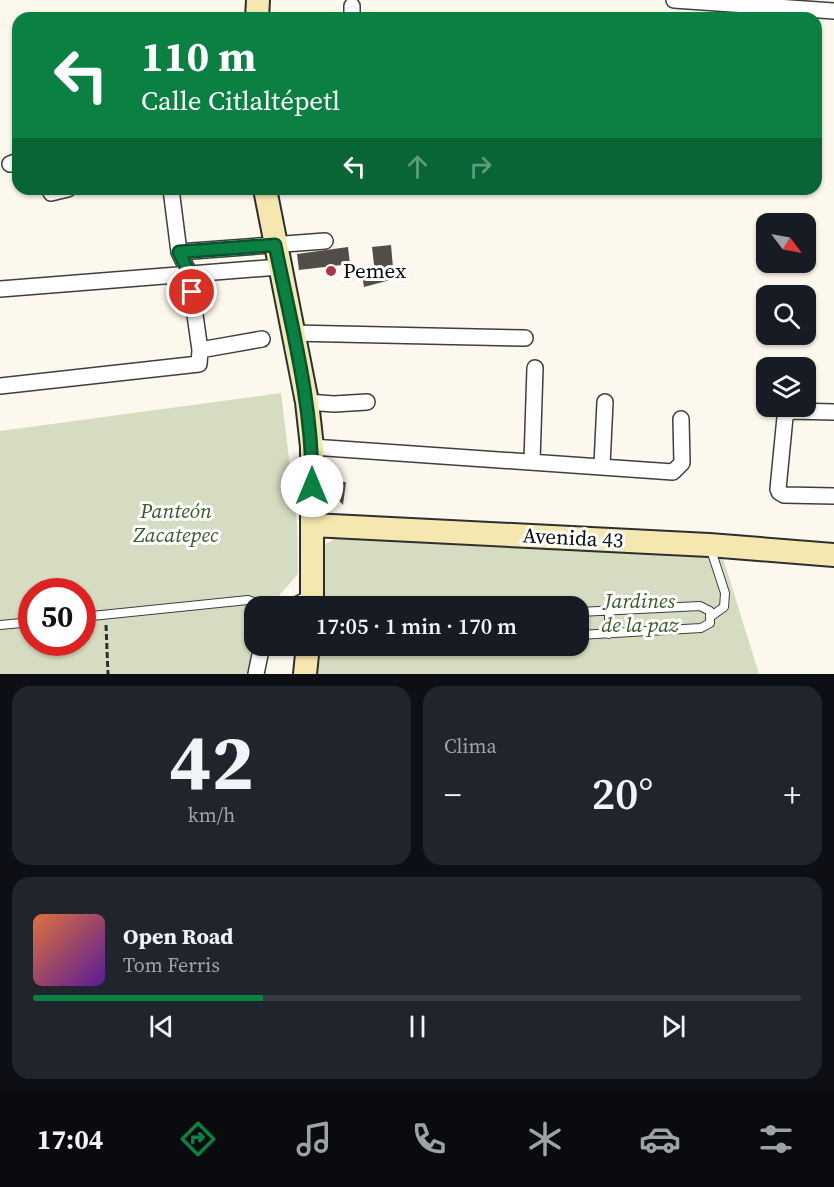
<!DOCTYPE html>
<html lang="es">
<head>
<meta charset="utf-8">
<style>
	body { margin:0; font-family:"Source Serif 4",serif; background:#20242c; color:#f1f3f6; height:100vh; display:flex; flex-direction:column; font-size:22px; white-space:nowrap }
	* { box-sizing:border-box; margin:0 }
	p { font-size:20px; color:#9ea1a6 }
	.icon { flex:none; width:33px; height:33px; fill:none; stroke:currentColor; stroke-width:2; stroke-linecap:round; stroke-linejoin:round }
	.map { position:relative; height:674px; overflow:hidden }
	.drawer { display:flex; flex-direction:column; gap:12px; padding:12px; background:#0d0f14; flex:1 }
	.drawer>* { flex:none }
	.guide { position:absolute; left:12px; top:12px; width:810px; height:183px; border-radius:18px; box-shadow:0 2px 4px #0004; background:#0b8043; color:#fff; overflow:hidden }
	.needle { width:39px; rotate:122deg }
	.buttons { position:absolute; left:756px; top:213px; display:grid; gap:12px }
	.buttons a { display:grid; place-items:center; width:60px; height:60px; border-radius:12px; background:#171b24; box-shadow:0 2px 4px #0004; font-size:30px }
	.speed { position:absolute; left:18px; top:578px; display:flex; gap:12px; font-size:30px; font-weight:700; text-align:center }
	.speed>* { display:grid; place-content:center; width:78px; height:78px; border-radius:50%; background:#171b24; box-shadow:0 2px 4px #0004; line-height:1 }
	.speed .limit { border:9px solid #d22; background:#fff; color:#111 }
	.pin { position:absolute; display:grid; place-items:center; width:51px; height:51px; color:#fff; margin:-26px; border:3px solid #fff; border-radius:50%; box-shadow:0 2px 6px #0007 }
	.me { position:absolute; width:66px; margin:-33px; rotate:0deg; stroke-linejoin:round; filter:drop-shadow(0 0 4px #0008) }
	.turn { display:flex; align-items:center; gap:21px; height:126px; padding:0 30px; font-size:27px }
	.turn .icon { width:78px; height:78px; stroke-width:2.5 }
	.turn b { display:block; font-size:42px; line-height:51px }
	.lanes { display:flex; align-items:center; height:57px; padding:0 30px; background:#0003; justify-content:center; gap:30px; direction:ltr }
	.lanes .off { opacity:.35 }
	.big { font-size:45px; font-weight:600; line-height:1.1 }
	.drawer .card { flex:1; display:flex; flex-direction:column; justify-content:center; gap:9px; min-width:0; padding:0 21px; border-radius:18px; background:#20242c }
	.drawer .dial { align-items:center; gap:0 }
	.dial b { font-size:78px; line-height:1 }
	.song { display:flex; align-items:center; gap:18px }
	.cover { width:72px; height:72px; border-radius:9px; background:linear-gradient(135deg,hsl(20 70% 55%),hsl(270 70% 35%)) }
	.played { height:6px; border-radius:3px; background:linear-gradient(90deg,#0b8043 30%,#363941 30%) }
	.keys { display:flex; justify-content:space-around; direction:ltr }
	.heat { display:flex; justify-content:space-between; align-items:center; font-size:33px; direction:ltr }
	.drawer .tiles { flex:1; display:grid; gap:12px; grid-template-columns:1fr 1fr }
	.card:last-child { grid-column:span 2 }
	.trip { position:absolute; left:244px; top:596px; width:345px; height:60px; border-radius:18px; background:#171b24; box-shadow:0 2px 4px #0004; font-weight:600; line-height:60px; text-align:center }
	.tab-bar { display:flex; height:96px; justify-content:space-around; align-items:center; background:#090b0e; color:#9ea1a6 }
	.tab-bar .icon { width:42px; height:42px }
	.tab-bar .selected { color:#0b8043 }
	.tab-bar b { font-size:27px; color:#f1f3f6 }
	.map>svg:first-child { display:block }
</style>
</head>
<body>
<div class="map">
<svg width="834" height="674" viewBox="0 0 834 674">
	<rect width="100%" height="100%" fill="#fdf8ed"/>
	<path fill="#d5dcc1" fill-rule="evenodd" d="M281,393L297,522L298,574L270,606H255L249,674H0V431ZM32,591H82V642H32Z
		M340,536L560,550L722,555L759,674H318L321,645H579V606H324V545Z"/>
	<path fill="#534d4a" d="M391,245L394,279L364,287L362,275L375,273L372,247Z
		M348,247L350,264L299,270L297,254Z
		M323,482H346L343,505Z"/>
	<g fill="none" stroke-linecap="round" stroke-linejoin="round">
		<defs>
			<path id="lane" d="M710,547L725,593L724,607L710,617
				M609,610V634
				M579,612L700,606L710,611V623L701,628L579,635
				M82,617L248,600L266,606
				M0,625L32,622
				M309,649L373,645"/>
			<path id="street" d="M674,0L834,11
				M352,18V6
				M10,164L18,161
				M51,193L68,189
				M179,252L325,241
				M0,289L279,267
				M292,333L525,338
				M200,350L262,339
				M0,386L199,364L200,350L189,273L179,252L171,189
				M307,402L334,404L367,402
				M834,412L790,411L785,417L778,489L779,492L784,495L834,496
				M312,447L673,472L682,463L681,419
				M532,461L535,368
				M602,465L605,402
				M294,606L313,597
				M256,674L262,645"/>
			<path id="secondary" d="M257,18L258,0
				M265,189L307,402L312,447V606
				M312,525L709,545L834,555
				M305,674L308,645"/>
		</defs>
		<use href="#lane" stroke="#3f3f3f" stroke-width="10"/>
		<use href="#street" stroke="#3f3f3f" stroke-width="18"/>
		<use href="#secondary" stroke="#2e2e2e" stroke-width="26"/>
		<path stroke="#2e2e2e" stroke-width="3" stroke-dasharray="6 3" stroke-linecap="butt" d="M106,625L108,674"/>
		<use href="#lane" stroke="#fff" stroke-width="8"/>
		<use href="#street" stroke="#fff" stroke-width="15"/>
		<use href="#secondary" stroke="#f5e7b0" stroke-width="22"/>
	</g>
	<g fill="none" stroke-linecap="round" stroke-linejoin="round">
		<defs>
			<path id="route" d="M192,292L189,273L179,252L275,245C291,324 313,404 312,486"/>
		</defs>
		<use href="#route" stroke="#07532c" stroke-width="15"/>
		<use href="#route" stroke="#0b8043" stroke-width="10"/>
	</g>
	<circle fill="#aa3645" stroke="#fff" stroke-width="2" cx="331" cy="271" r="6"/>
	<g text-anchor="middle" stroke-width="6" stroke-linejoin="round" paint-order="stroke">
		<g font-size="21" fill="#0c0c0c" stroke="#fff" text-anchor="start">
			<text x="343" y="278">Pemex</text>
		</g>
		<g font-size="21" font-style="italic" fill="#355b25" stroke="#fff">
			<text x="176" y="518">Panteón<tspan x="176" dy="24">Zacatepec</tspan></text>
			<text x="640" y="608">Jardines<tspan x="640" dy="24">de la paz</tspan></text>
		</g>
		<g font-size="21" fill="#0c0c0c" stroke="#fff">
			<text transform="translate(573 538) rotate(3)" y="7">Avenida 43</text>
		</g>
	</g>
</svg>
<div class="buttons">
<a><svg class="needle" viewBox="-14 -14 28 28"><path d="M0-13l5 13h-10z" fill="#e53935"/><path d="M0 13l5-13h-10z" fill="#9ea1a6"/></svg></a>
<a><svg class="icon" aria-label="search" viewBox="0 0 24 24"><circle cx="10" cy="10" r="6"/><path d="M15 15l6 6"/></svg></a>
<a><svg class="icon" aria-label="layers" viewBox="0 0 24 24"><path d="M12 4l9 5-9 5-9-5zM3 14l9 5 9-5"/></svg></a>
</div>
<div class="speed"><div class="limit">50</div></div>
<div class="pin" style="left:192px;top:292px;background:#d93025"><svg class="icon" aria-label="arrive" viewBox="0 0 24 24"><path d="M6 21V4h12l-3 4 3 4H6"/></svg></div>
<svg class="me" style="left:312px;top:486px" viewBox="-20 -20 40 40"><circle r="19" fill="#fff"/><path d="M0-13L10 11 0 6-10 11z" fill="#0b8043"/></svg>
<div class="trip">17:05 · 1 min · 170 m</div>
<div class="guide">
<div class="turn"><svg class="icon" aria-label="left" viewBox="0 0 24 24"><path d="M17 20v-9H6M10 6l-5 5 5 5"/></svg><div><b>110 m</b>Calle Citlaltépetl</div></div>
<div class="lanes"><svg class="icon" aria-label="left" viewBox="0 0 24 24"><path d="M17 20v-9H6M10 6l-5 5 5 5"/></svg><svg class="icon off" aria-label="ahead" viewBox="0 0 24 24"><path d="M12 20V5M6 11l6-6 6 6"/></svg><svg class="icon off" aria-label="right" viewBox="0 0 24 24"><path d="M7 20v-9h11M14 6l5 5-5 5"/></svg></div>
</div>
</div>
<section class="drawer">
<div class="tiles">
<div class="card dial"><b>42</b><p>km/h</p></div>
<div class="card"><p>Clima</p>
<div class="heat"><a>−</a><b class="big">20°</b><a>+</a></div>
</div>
<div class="card">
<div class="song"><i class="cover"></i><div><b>Open Road</b><p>Tom Ferris</p></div></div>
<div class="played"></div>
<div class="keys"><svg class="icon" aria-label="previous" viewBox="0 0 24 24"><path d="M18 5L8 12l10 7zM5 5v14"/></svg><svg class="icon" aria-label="pause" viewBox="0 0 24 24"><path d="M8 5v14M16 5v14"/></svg><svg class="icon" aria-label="next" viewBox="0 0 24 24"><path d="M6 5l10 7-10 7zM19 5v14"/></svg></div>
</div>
</div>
</section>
<nav class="tab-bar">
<b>17:04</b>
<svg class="icon selected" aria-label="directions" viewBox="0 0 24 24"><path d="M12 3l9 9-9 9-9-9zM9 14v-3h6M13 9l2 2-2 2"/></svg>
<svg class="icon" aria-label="music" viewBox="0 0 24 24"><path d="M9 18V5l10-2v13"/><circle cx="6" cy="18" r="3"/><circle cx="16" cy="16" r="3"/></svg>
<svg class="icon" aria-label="phone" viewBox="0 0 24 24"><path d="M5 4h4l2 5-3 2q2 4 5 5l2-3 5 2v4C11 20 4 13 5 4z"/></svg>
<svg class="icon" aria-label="climate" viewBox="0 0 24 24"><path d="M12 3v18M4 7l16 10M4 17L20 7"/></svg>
<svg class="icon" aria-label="car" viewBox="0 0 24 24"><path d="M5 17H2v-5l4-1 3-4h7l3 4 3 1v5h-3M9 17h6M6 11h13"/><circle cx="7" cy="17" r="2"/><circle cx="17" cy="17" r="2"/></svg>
<svg class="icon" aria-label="filters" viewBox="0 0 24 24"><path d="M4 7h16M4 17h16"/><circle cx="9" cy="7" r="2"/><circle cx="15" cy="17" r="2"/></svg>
</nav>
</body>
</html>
